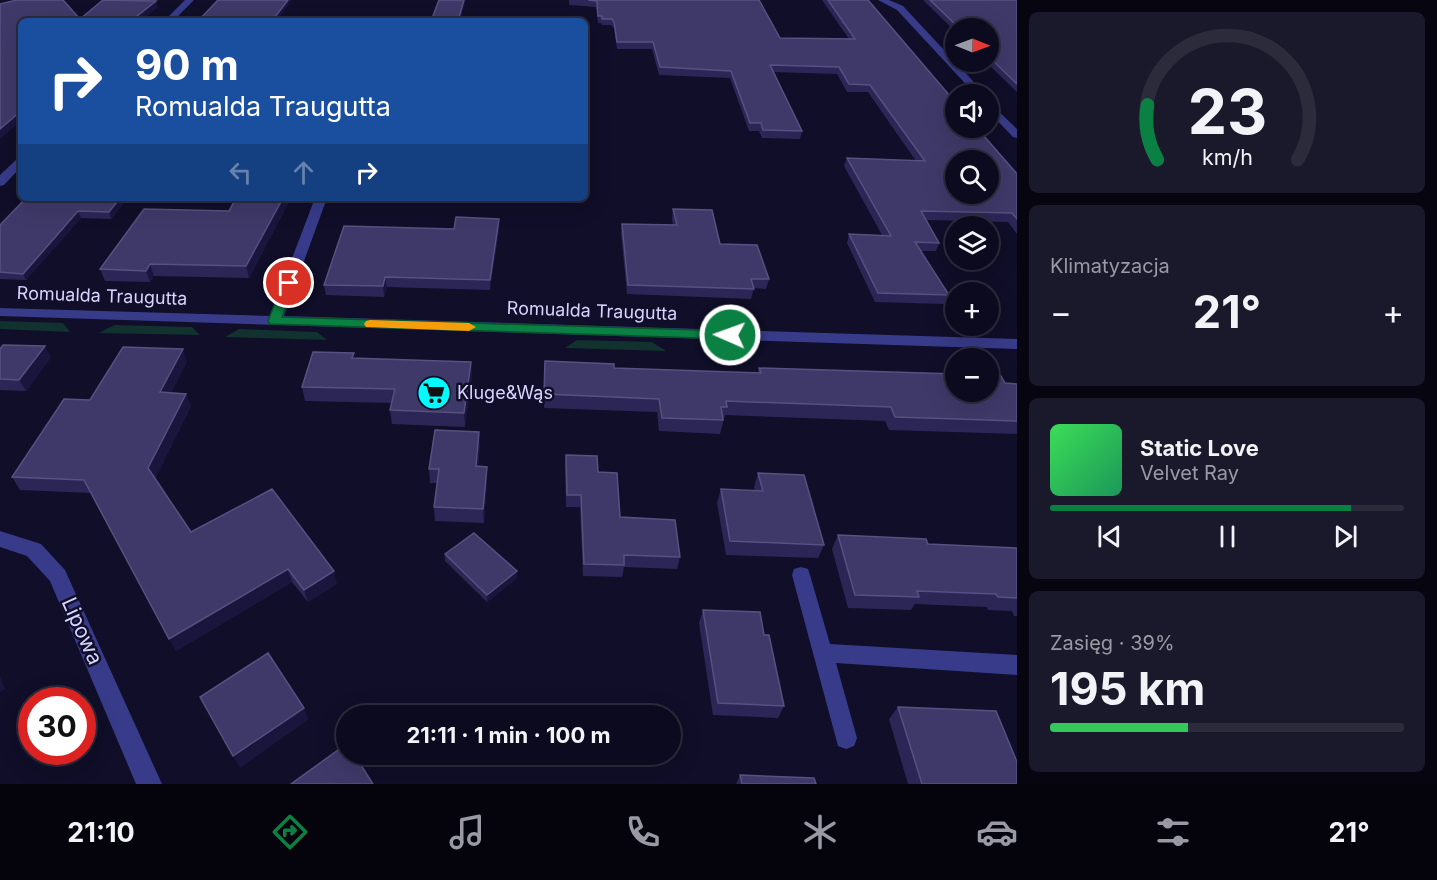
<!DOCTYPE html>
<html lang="pl">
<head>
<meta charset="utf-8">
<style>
	body { margin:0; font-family:Inter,sans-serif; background:#1a182b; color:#f1f3f6; height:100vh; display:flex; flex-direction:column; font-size:22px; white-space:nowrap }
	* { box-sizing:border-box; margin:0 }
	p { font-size:20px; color:#9a9aa4 }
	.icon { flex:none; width:33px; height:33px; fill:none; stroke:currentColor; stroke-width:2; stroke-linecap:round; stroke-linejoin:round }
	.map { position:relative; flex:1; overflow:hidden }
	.details { display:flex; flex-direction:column; gap:12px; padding:12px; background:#070610; width:420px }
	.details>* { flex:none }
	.banner { position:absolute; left:18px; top:18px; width:570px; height:183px; border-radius:9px; box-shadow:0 6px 24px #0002,0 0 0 2px #2c2b3c; background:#1a4fa0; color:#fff; overflow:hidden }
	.needle { width:39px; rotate:91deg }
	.tools { position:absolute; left:945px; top:18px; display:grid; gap:12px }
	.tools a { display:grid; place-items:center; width:54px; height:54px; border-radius:50%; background:#0c0a1e; box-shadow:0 6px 24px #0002,0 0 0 2px #2c2b3c; font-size:30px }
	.speed { position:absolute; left:18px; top:687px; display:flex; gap:12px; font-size:30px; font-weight:700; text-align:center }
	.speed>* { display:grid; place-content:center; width:78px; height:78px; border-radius:50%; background:#0c0a1e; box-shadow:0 6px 24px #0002,0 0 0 2px #2c2b3c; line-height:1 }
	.speed .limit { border:9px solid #d22; background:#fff; color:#111 }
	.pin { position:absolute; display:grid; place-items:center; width:51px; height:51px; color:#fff; margin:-26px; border:3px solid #fff; border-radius:50%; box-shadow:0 2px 6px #0007 }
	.me { position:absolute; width:66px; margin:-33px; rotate:272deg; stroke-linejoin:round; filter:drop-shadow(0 0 4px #0008) }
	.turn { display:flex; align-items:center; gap:21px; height:126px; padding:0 18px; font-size:27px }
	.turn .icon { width:78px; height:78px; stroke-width:2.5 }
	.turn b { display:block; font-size:42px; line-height:51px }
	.lanes { display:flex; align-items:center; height:57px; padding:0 18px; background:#0003; justify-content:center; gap:30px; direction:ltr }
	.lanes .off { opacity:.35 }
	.big { font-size:45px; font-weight:700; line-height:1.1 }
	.details .widget { flex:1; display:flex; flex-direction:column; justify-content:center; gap:9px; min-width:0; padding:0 21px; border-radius:9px; background:#1a182b }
	.details .dial { align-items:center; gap:0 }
	.dial svg { height:156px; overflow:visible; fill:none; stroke:#2c2b3c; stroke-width:7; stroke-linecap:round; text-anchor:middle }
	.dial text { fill:#f1f3f6; stroke:none }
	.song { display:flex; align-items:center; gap:18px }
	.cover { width:72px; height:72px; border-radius:9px; background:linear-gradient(135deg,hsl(130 70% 55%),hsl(150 70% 35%)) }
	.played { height:6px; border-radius:3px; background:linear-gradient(90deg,#0b8043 85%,#2c2b3c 85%) }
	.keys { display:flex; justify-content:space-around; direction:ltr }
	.heat { display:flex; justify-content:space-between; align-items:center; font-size:33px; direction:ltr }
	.charge { height:9px; border-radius:4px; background:linear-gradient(90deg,#34c759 39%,#2c2b3c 0) }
	.trip { position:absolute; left:336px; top:705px; width:345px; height:60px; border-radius:30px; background:#0c0a1e; box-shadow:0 6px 24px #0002,0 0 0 2px #2c2b3c; font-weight:700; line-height:60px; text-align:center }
	.menu { display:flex; height:96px; justify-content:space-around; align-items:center; background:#05040c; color:#9a9aa4 }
	.menu .icon { width:42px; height:42px }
	.menu .on { color:#0b8043 }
	.menu b { font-size:27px; color:#f1f3f6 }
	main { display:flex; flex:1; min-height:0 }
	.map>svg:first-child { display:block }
</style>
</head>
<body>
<main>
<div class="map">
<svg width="1017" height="784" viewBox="0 0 1017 784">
	<rect width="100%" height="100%" fill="#100e28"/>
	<path fill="#11322e" d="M0,321L63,323L70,332L0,329Z
		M114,325L192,327L200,335L99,333Z
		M239,329L317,332L327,340L225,337Z
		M577,340L652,342L666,351L565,348Z"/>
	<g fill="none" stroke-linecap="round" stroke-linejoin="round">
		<path fill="#373b89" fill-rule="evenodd" d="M801,567L808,569L810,575L830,644L1017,655V675L836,663L857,738L854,746L846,749L838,746L792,575L794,569Z"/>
		<path fill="#373b89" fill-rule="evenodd" d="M185,0H194L173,21H164Z
			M878,0H889L903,6L985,94H975L897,10Z
			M988,101L1017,129V138L1013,137L988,111Z
			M21,158V167L4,185L0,186V175L17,159Z
			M315,198H327L284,316L1017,339V349L0,316V308L270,316Z
			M0,531L41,544L65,570L162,784H136L50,581L27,556L0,547Z"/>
	</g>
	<path fill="#2c2656" d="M569,0H759L780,38L849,39L822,0H868L1017,174V234L1008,222L926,220L939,243L936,251H921L949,295L945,304L875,302L847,243L849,234L882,235L844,166L847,158L916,161L868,92H847L837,74L773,72L802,131L800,139L762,138L759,131H749L730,78L659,75L652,49H617L614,28L611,25H602L601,23H598L596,7L569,5Z
		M924,0H1017V92L986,62H988V28H956V32L924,1Z
		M128,198L111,219L81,218L26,280L0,279V225Z
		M236,198H291L249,278L154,276L150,282L105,281L100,269L229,211Z
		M673,209L769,279L766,289L754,288L751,299L627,294L621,233L622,224L673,225L672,219Z
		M499,219V229L490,290L387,287L384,297L326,295L324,285L454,229Z
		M0,349L51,357L26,391L0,390Z
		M354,358L471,362L472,376L465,427L392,424L390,410L392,403L305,401L302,387Z
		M187,361L171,393L186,394L191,406L155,479L191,532L337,584L308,602L292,582L176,651L91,493L20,490L12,477L90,400Z
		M545,361L614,368L758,373L759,368L1017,384V434L889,430L885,421L725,415L720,434L659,431L657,412L544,408Z
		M480,446L478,466L487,480L484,523L435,521L434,507L437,483H430L429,469Z
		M566,455L598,472L620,517L680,557L677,569L624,567L622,577L583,576L580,507H566L565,467Z
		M758,473L824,545L818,558L726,555L717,503L721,489L755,491L754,487Z
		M838,535L928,544L1017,548V616H1014L1012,611L988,610L987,607L915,604L911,610L848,608L832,549Z
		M445,554L517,578L487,602L445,561Z
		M703,610L764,635L784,706L778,718L713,715L699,623Z
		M898,707L1017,784H908L889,719Z
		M740,775L816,784H736Z"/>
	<path fill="#19153c" d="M288,0H292L277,21H272Z
		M464,0H466L460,21H458Z
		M156,1L158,7L141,21H131Z
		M21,111V121L0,139V129Z
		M120,198H128L111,219L109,212Z
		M283,198H291L249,278L246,266Z
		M78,211L81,218L26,280L23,274Z
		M499,219V229L490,290V280Z
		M150,264L154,276L150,282L146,271Z
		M385,277L387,287L384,297L383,286Z
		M45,346L51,357L26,391L19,380Z
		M183,349L187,361L165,405L160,392Z
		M471,362L472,376L465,427L464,413Z
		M186,394L191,406L154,481L148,468Z
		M479,432L480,446L476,480V466Z
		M487,467V480L484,523L483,509Z
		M288,569L292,582L176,651L169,639Z
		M334,571L337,584L308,602L304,590Z
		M517,571V578L487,602V595Z
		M0,676L5,689L0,692Z
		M304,708L308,720L240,768L233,756Z"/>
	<path fill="#3e3968" stroke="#565180" stroke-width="1.5" fill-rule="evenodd" d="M17,0H63L80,19L103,0L156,1L131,21H21V111L0,129V4Z
		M218,0H288L272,21H198Z
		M439,0H464L458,21H431Z
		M588,0H759L780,38L855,39L828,0H868L956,103V128H977L1017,174V219L1012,213L921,211L939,243L915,242L949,295L878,293L849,234L891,236L847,158L925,161L870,85L849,84L839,67L770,65L802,131L763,130L761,123H750L731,71L660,67L653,42H617L614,22L612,19H602V16H598L597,1ZM956,160H988V194H956Z
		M930,0H1017V84L988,56V28H959Z
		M26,198H120L109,212L78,211L23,274L0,272V225Z
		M236,198H283L246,266L150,264L146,271L100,269L144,209L229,211Z
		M673,209L712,210L720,244L757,245L769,279H751L754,289L628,285L622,224L677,225Z
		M456,217L499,219L490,280L385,277L383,286L324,285L344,226L454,229Z
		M3,345L45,346L19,380L0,379V349Z
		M123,347L183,349L160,392L186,394L148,468L191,532L272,489L334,571L304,590L288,569L169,639L84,480L12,477L64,399L90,400Z
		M313,352L354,353L352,358L471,362L464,413L390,410L395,389L302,387Z
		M545,361L614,364V368L761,373L759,368L956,374V392H988V375L1001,376L1005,383L1017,384V421L895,417L891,407L726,401L727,407H721L723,420L662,418L659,399L544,394Z
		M435,430L479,432L476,466L487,467L483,509L434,507L439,469H429Z
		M566,455L597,456L598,472L617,473L620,517L675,520L680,557L624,555V565L584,564L581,495H567Z
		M758,473L804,475L824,545L730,541L721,489L763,491Z
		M474,533L517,571L487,595L445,554Z
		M838,535L926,539L928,544L1017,548V598L998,597L996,594L917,591L919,597L855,595Z
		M703,610L760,612L764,635H769L784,706L718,703Z
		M268,653L304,708L233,756L200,697Z
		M898,707L996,711L1017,762V784H922Z
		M338,750H346V754H354L373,784H291Z
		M740,775L814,778L816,784H742Z"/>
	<path fill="#0b8043" stroke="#07532c" stroke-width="1.5" d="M289,279L295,283L282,317L730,331L736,335L730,339L270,324L268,321L283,283Z"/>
	<path fill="#f59e0b" d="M370,320L469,323L476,327L469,331L366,327L364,324L366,321Z"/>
	<defs>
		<symbol id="supermarket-disc" viewBox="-11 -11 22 22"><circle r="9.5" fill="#01fcff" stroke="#100e28"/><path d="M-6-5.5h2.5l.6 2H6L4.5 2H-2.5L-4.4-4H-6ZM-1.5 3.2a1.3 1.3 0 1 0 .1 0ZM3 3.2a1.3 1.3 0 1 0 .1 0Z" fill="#111"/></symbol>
	</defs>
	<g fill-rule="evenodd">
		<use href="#supermarket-disc" x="415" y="374" width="38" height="38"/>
	</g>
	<g text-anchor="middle" stroke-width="5" stroke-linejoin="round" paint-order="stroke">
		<g font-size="18" fill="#d6d5ff" stroke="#100e28">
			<text transform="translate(102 296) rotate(2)" y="6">Romualda Traugutta</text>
			<text transform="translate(592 311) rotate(2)" y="6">Romualda Traugutta</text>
		</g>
		<g font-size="18" fill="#d6d5ff" stroke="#100e28" text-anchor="start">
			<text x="457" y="399">Kluge&amp;Wąs</text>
		</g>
		<g font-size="21" fill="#d6d5ff" stroke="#100e28">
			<text transform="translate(82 631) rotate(66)" y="7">Lipowa</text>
		</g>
	</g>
</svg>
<div class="tools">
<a><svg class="needle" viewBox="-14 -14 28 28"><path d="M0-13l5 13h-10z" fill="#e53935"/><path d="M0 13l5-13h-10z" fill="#9a9aa4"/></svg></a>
<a><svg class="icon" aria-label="sound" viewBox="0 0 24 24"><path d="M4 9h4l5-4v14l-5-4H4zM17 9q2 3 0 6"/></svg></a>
<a><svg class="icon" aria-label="search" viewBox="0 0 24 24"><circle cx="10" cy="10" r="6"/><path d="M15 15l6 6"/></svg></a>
<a><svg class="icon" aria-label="layers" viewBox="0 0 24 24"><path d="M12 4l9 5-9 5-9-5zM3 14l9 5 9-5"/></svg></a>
<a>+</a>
<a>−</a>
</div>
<div class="speed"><div class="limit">30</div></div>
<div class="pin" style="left:289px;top:283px;background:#d93025"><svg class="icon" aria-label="arrive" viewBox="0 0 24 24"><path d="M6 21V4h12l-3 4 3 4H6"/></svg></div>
<svg class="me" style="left:730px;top:335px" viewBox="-20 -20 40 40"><circle r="17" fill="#0b8043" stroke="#fff" stroke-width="3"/><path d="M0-11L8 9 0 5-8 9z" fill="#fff"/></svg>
<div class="trip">21:11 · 1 min · 100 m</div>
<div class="banner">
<div class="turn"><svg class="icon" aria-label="right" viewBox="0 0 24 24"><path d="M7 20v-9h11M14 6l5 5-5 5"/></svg><div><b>90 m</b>Romualda Traugutta</div></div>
<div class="lanes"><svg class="icon off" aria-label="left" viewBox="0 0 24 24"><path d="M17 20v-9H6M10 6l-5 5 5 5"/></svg><svg class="icon off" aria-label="ahead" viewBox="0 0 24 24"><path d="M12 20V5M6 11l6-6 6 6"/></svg><svg class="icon" aria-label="right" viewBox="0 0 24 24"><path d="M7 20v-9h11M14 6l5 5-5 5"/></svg></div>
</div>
</div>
<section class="details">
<div class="widget dial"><svg viewBox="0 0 100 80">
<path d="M14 69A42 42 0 1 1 86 69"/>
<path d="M14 69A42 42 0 0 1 9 41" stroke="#0b8043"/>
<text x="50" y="56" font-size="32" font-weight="700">23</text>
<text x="50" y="72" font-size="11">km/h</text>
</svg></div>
<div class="widget"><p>Klimatyzacja</p>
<div class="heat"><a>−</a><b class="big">21°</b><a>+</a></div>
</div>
<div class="widget">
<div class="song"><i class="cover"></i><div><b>Static Love</b><p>Velvet Ray</p></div></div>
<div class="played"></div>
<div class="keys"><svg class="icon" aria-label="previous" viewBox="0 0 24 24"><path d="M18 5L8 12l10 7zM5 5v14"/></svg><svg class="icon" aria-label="pause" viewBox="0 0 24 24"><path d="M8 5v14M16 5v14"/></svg><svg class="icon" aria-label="next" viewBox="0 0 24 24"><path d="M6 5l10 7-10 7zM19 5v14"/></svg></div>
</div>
<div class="widget"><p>Zasięg · 39%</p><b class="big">195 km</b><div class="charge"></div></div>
</section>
</main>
<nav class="menu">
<b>21:10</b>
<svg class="icon on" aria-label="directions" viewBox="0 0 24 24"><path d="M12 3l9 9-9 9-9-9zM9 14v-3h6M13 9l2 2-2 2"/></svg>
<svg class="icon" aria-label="music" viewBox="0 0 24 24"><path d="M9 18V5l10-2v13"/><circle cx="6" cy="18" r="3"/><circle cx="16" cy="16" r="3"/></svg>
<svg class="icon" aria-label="phone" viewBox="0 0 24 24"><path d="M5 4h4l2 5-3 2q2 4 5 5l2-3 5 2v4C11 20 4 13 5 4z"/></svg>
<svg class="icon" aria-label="climate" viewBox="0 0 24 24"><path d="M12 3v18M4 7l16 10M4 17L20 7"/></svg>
<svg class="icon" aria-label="car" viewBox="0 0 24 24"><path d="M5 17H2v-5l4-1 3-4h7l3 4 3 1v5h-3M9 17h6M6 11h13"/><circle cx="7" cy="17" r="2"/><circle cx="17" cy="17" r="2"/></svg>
<svg class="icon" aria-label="filters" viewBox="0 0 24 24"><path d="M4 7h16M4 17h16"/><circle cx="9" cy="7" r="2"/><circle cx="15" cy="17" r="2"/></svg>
<b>21°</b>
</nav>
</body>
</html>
